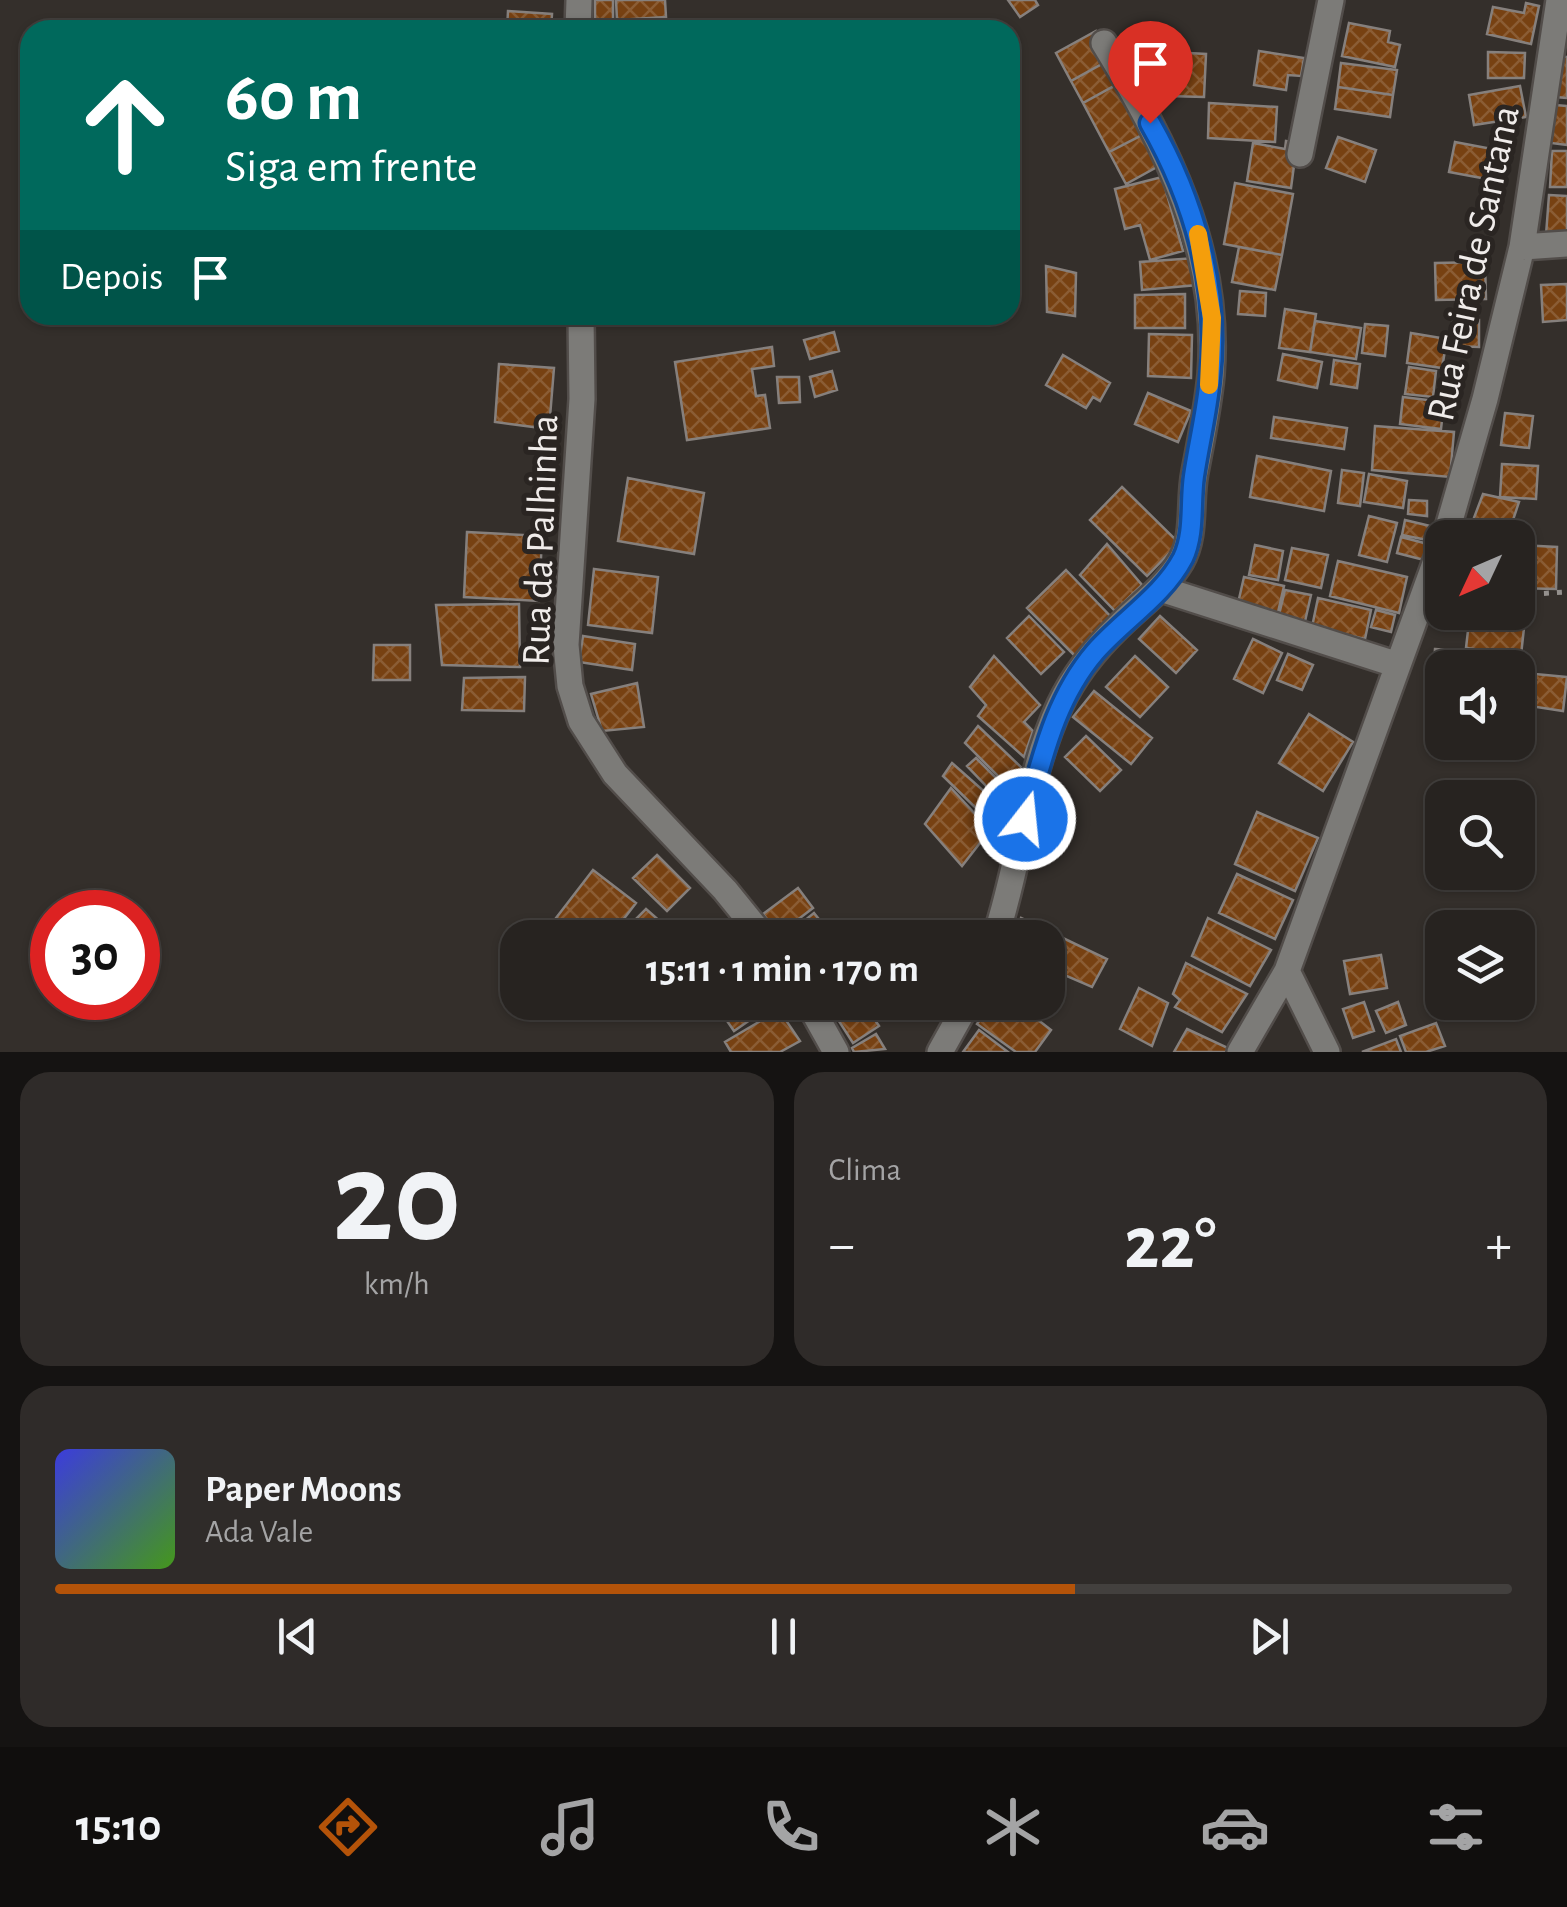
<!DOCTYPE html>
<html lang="pt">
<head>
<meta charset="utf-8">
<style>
	body { margin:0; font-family:"Alegreya Sans",sans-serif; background:#2f2b29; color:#f1f3f6; height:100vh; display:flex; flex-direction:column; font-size:38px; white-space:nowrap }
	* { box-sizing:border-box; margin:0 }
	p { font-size:32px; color:#a4a4a5 }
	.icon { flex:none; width:55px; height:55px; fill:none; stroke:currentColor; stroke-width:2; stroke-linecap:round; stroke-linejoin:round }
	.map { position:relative; height:1052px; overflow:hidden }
	.sheet { display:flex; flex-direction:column; gap:20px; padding:20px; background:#151312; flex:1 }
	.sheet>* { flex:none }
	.top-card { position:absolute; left:20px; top:20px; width:1000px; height:305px; border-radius:30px; box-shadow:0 2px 8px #0004,0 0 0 2px #43403e; background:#00695c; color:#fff; overflow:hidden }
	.needle { width:65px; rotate:226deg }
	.tools { position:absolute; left:1425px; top:520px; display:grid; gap:20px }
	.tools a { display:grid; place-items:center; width:110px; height:110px; border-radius:20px; background:#272320; box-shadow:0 2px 8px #0004,0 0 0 2px #43403e; font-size:50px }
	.speed { position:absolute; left:30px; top:890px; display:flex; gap:20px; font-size:50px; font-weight:700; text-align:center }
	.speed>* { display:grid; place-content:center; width:130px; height:130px; border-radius:50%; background:#272320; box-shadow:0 2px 8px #0004,0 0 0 2px #43403e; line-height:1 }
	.speed .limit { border:15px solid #d22; background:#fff; color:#111 }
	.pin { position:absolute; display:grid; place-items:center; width:85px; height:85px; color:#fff; margin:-102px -42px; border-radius:50% 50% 50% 0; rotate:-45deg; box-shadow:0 0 10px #0007 }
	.pin .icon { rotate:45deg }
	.me { position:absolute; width:110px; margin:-55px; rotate:16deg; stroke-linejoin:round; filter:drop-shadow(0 0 8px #0008) }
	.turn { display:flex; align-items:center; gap:35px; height:210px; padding:0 40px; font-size:45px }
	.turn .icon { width:130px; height:130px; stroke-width:2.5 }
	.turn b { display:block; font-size:70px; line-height:85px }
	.then { display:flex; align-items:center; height:95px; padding:0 40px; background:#0003; gap:20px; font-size:38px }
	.big { font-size:75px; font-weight:600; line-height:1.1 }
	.sheet .tile { flex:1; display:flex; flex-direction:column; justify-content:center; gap:15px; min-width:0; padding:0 35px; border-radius:30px; background:#2f2b29 }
	.sheet .dial { align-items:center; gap:0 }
	.dial b { font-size:130px; line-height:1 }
	.song { display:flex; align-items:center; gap:30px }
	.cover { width:120px; height:120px; border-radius:15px; background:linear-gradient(135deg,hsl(240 70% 55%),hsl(100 70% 35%)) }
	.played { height:10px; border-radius:5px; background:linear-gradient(90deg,#b45309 70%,#43403e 70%) }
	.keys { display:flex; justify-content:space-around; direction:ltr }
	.heat { display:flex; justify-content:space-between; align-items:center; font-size:55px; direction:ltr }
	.sheet .tiles { flex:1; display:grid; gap:20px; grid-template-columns:1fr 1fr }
	.tile:last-child { grid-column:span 2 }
	.trip { position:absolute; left:500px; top:920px; width:565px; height:100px; border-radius:30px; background:#272320; box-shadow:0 2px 8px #0004,0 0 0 2px #43403e; font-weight:600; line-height:100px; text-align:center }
	.menu { display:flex; height:160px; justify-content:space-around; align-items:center; background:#100e0d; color:#a4a4a5 }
	.menu .icon { width:70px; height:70px }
	.menu .on { color:#b45309 }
	.menu b { font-size:45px; color:#f1f3f6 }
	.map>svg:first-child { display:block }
</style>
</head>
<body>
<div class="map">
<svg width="1567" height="1052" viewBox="0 0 1567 1052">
	<defs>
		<pattern id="building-cross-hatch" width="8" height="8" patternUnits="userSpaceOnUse" patternTransform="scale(2.5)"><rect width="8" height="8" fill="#774112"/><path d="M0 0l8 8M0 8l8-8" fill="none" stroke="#8b5d35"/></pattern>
	</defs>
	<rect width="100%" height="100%" fill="#342f2b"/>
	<path fill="url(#building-cross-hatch)" stroke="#86807d" stroke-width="2.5" d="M595,0H613V21H595Z
		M616,0H665L666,17L617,20Z
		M1008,0H1035L1038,5L1020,17Z
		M1526,3L1539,6L1531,44L1487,34L1493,7L1524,13Z
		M508,11L552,14L551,30H507Z
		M662,22L663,30H618V23Z
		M1349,23L1390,31L1388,42L1400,45L1395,67L1342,56Z
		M1096,31L1111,59L1071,81L1056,53Z
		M1259,51L1304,58L1301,76L1288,75L1286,90L1254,85Z
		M1170,52L1206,54L1204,97L1168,96Z
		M1488,52L1525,53L1524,78H1488Z
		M1560,56L1567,57V98L1556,97Z
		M1111,59L1123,81L1083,103L1071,81Z
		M1341,63L1397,70L1393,95L1338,87Z
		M1123,81L1150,131L1109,152L1083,103Z
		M1520,86L1526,117L1474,125L1469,95Z
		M1338,87L1393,95L1390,117L1335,109Z
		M1209,103L1277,107L1275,142L1208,138Z
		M1555,105L1567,106V145L1551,143Z
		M1150,131L1166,162L1126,184L1109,152Z
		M1338,137L1376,150L1365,182L1326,168Z
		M1286,141L1297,143L1291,188L1247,181L1253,143L1285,149Z
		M1455,142L1492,149L1487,179L1449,172Z
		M1552,151H1567V187H1550Z
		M1162,177L1183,251L1150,260L1140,225L1125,229L1115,189Z
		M1235,183L1293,194L1282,255L1224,244Z
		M1549,195L1567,196V237L1546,235Z
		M1239,247L1282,255L1275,290L1232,282Z
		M1195,258L1197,285L1142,290L1140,262Z
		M1485,262L1486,299L1436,300L1435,263Z
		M1046,266L1076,273L1075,316L1047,312Z
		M1567,284V320L1543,322L1541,285Z
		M1240,291L1266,293L1265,316L1238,314Z
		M1185,294V328H1135V295Z
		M1285,309L1316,314L1310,352L1279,348Z
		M1453,320H1479V347L1453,346Z
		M1315,321L1361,328L1356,359L1310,352Z
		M1365,324L1388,326L1385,356L1362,353Z
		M834,332L839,351L810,359L804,340Z
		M1411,333L1447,339L1442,368L1407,363Z
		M1149,334L1192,335L1191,378L1148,376Z
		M772,347L774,366L752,369L756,396L765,395L770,428L687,440L675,362Z
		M1283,354L1322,362L1317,388L1278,380Z
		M1063,355L1110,383L1100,401L1093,397L1086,408L1046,385Z
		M1334,360L1360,364L1357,388L1331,384Z
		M499,364L554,368L549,429L495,422Z
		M1409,367L1436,371L1433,397L1405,394Z
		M832,371L837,390L815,397L810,377Z
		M777,377H799L800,402L779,403Z
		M1148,393L1191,411L1178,442L1135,424Z
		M1403,397L1444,402L1441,429L1400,424Z
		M1505,413L1533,416L1529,448L1501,445Z
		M1274,417L1347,428L1344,449L1271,438Z
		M1375,426L1454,432L1450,477L1372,470Z
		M1257,456L1331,471L1324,511L1250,497Z
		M1502,464L1538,466L1536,499L1500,497Z
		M1342,470L1364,473L1360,506L1338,503Z
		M1369,474L1407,481L1403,508L1364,502Z
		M628,478L704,493L694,554L618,541Z
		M1122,487L1179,543L1147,576L1090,520Z
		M1483,494L1519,502L1512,523L1493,525L1489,535L1469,531Z
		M1409,500L1427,501V516L1408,514Z
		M1369,516L1397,523L1387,562L1359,555Z
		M1405,520L1430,526L1427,540L1402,535Z
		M467,532L542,536L539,601L464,597Z
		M1401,537L1428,544L1424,560L1397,553Z
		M1107,544L1142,585L1115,611L1080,575Z
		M1255,545L1283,551L1278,580L1249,575Z
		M1519,545L1557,547L1556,589L1518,588Z
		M1292,548L1328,555L1321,588L1285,580Z
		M1338,561L1407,577L1399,613L1330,596Z
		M594,569L658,577L652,633L588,625Z
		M1066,570L1114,620L1076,657L1027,608Z
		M1244,577L1284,586L1276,621L1236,612Z
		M1285,590L1311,595L1303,630L1277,623Z
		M1318,598L1371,610L1365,639L1312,627Z
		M519,604L520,667L442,665L436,605Z
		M1376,610L1395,615L1391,632L1371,627Z
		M1470,613L1525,619L1521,655L1466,648Z
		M1029,616L1064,652L1041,674L1007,638Z
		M1160,616L1197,650L1176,673L1139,639Z
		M583,636L635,644L632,670L579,662Z
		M1253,639L1282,653L1263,693L1234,679Z
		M374,645H410V680H373Z
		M1435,649L1461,651L1460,668H1442V675L1433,674Z
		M1288,654L1313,665L1302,690L1277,680Z
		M994,656L1040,705L1024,722L1033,731L1024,757L978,716L986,705L970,687Z
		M1135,656L1168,687L1140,717L1106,687Z
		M1535,674L1567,677L1563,711L1530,706Z
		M525,677L524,711L462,710L464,678Z
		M637,683L644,727L602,731L591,694Z
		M1094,691L1152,738L1131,764L1073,717Z
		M1309,714L1353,742L1323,791L1279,763Z
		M978,726L1024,770L1008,786L965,743Z
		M1086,736L1121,770L1100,791L1065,757Z
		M976,758L1001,783L991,791L967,766Z
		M952,763L995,801L982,814L943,776Z
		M951,788L990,830L962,866L925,824Z
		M1257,812L1318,838L1295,891L1235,864Z
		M657,855L690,888L667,911L633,878Z
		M593,870L636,903L609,938H581L556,918Z
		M1237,874L1293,900L1275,939L1219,913Z
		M798,888L813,908L779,934L763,914Z
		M646,909L679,938H617Z
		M814,913L830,933L825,938H783Z
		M1021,918L1107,959L1092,987L1048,968V938H1015Z
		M1208,918L1271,950L1250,986L1192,956Z
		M912,920L942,938H903Z
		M1381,955L1387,988L1350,994L1344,961Z
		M1186,963L1247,994L1222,1032L1175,1007L1180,1000L1173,994Z
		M1139,988L1168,1003L1152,1046L1120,1029Z
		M714,1002H776L734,1031Z
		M830,1002H863L879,1026L853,1043L828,1004Z
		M992,1002H1015L1051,1030L1035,1052H1016L977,1024Z
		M1364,1002L1374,1031L1353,1038L1343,1009Z
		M1398,1002L1406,1025L1386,1033L1376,1011Z
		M779,1010L800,1041L780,1052H731L725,1042Z
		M1436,1023L1445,1046L1426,1052H1406L1400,1036Z
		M1187,1029L1228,1048L1226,1052H1174Z
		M979,1030L1008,1052H963Z
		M876,1034L885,1049L854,1052L852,1048Z
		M1396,1039L1401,1052H1362Z"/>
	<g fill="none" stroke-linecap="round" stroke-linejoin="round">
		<defs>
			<path id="minor" d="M578,30L579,0
				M1300,154L1331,0
				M1522,247L1567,244
				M581,315L582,399L566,645L570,686L581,721L615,774L725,890L764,938
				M1445,538L1485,399L1522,247L1559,0
				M1161,589L1398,665
				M995,938C1021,862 1026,777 1060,705C1074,675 1095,649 1119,626C1141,604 1165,588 1181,561C1196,535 1189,501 1195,472C1201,440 1208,407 1211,375C1221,251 1166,145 1104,43
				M1287,971L1327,1052
				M808,1002L836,1052
				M940,1052L968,1002
				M1240,1052L1287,971L1442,544"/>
		</defs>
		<use href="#minor" stroke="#524d4a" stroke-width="30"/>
		<path stroke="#94908d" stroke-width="5" stroke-dasharray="5 8" stroke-linecap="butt" d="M1518,595L1567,592"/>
		<use href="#minor" stroke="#7c7b78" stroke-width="25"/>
	</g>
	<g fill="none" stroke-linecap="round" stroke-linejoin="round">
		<defs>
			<path id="route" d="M1025,819C1042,760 1054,700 1095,652C1123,620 1163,596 1183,558C1195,533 1190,502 1194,476C1199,443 1207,411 1210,378C1220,290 1194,200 1150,123"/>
		</defs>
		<use href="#route" stroke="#114b97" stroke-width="25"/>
		<use href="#route" stroke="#1a73e8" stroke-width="18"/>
		<path stroke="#f59e0b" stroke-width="18" d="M1198,234L1212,318L1209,385"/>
	</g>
	<g text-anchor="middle" stroke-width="10" stroke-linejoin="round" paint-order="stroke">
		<g font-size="40" fill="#f0ecea" stroke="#2a2522">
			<text transform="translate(1472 263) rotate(-78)" y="14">Rua Feira de Santana</text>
			<text transform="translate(539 540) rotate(-88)" y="14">Rua da Palhinha</text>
		</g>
	</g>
</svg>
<div class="tools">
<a><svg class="needle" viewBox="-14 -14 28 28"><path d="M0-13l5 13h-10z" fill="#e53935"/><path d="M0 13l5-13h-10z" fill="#a4a4a5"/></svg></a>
<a><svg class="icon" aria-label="sound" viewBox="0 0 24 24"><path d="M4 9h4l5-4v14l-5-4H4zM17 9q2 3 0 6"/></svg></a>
<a><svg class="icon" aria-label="search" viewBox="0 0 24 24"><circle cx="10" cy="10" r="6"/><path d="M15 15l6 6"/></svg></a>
<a><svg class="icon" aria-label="layers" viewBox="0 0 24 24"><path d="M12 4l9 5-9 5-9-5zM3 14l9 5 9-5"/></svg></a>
</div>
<div class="speed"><div class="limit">30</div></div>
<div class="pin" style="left:1150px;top:123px;background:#d93025"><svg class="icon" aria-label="arrive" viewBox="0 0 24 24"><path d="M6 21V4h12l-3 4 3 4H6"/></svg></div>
<svg class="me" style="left:1025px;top:819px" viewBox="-20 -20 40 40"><circle r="17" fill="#1a73e8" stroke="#fff" stroke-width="3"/><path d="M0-11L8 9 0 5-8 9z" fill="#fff"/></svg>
<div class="trip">15:11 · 1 min · 170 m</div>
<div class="top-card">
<div class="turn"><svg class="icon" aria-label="ahead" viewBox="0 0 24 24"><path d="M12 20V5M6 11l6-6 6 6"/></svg><div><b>60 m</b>Siga em frente</div></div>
<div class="then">Depois<svg class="icon" aria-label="arrive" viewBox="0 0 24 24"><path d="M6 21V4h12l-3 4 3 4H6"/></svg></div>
</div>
</div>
<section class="sheet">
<div class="tiles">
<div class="tile dial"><b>20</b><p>km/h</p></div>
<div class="tile"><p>Clima</p>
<div class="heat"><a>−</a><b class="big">22°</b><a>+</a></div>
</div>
<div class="tile">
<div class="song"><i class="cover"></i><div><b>Paper Moons</b><p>Ada Vale</p></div></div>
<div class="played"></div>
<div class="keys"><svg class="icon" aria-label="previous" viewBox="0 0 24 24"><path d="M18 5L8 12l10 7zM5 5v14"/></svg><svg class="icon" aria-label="pause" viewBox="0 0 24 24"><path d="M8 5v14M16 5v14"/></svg><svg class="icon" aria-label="next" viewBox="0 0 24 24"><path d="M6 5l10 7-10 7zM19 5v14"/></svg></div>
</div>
</div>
</section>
<nav class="menu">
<b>15:10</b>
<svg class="icon on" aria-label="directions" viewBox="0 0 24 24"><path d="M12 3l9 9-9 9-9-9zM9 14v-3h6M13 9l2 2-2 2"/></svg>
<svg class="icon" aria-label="music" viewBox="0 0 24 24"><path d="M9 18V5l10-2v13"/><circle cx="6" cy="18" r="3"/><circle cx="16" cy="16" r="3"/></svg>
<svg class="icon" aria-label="phone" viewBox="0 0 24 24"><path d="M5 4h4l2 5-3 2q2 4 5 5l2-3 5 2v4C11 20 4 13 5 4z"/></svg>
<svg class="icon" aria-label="climate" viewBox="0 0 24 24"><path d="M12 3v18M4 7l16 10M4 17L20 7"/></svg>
<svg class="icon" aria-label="car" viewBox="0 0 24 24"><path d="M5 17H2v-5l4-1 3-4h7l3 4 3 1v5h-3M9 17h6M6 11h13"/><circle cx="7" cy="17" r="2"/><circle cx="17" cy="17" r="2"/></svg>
<svg class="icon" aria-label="filters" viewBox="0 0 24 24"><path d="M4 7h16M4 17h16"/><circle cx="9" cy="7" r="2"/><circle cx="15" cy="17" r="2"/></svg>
</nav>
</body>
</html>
